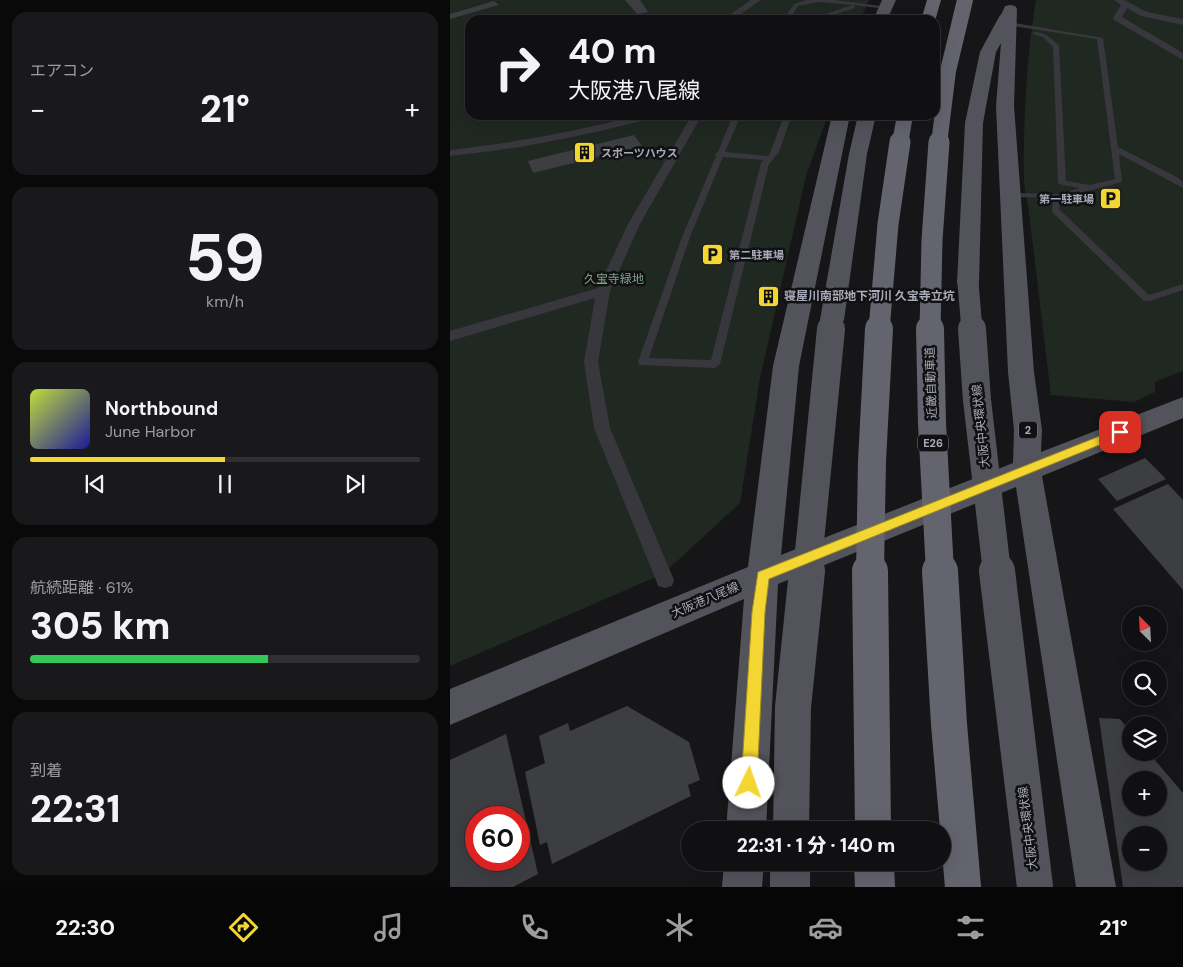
<!DOCTYPE html>
<html lang="ja">
<head>
<meta charset="utf-8">
<style>
	body { margin:0; font-family:"DM Sans","Noto Sans JP",sans-serif; background:#19191b; color:#f1f3f6; height:100vh; display:flex; flex-direction:column; font-size:19px; white-space:nowrap }
	* { box-sizing:border-box; margin:0 }
	p { font-size:16px; color:#9c9d9f }
	.icon { flex:none; width:28px; height:28px; fill:none; stroke:currentColor; stroke-width:2; stroke-linecap:round; stroke-linejoin:round }
	.map { position:relative; flex:1; overflow:hidden }
	.side { display:flex; flex-direction:column; gap:12px; padding:12px; background:#09090a; width:450px }
	.side>* { flex:none }
	.banner { position:absolute; left:15px; top:15px; width:475px; height:105px; border-radius:15px; box-shadow:0 5px 20px #0002,0 0 0 1px #303032; background:#101012; color:#f1f3f6; overflow:hidden }
	.needle { width:32px; rotate:336deg }
	.tools { position:absolute; left:672px; top:606px; display:grid; gap:10px }
	.tools a { display:grid; place-items:center; width:45px; height:45px; border-radius:50%; background:#101012; box-shadow:0 5px 20px #0002,0 0 0 1px #303032; font-size:25px }
	.speed { position:absolute; left:15px; top:806px; display:flex; gap:10px; font-size:25px; font-weight:700; text-align:center }
	.speed>* { display:grid; place-content:center; width:65px; height:65px; border-radius:50%; background:#101012; box-shadow:0 5px 20px #0002,0 0 0 1px #303032; line-height:1 }
	.speed .limit { border:8px solid #d22; background:#fff; color:#111 }
	.pin { position:absolute; display:grid; place-items:center; width:42px; height:42px; color:#fff; margin:-21px; border-radius:10px; box-shadow:0 2px 8px #0006 }
	.me { position:absolute; width:55px; margin:-28px; rotate:3deg; stroke-linejoin:round; filter:drop-shadow(0 0 4px #0008) }
	.turn { display:flex; align-items:center; gap:18px; height:105px; padding:0 20px; font-size:22px }
	.turn .icon { width:65px; height:65px; stroke-width:2.5 }
	.turn b { display:block; font-size:35px; line-height:42px }
	.big { font-size:38px; font-weight:800; line-height:1.1 }
	.side .tile { flex:1; display:flex; flex-direction:column; justify-content:center; gap:8px; min-width:0; padding:0 18px; border-radius:15px; background:#19191b }
	.side .dial { align-items:center; gap:0 }
	.dial b { font-size:65px; line-height:1 }
	.song { display:flex; align-items:center; gap:15px }
	.cover { width:60px; height:60px; border-radius:8px; background:linear-gradient(135deg,hsl(70 70% 55%),hsl(240 70% 35%)) }
	.played { height:5px; border-radius:2px; background:linear-gradient(90deg,#f4d632 50%,#303032 50%) }
	.keys { display:flex; justify-content:space-around; direction:ltr }
	.heat { display:flex; justify-content:space-between; align-items:center; font-size:28px; direction:ltr }
	.charge { height:8px; border-radius:4px; background:linear-gradient(90deg,#34c759 61%,#303032 0) }
	.trip { position:absolute; left:231px; top:821px; width:270px; height:50px; border-radius:25px; background:#101012; box-shadow:0 5px 20px #0002,0 0 0 1px #303032; font-weight:800; line-height:50px; text-align:center }
	.dock { display:flex; height:80px; justify-content:space-around; align-items:center; background:#060607; color:#9c9d9f }
	.dock .icon { width:35px; height:35px }
	.dock .current { color:#f4d632 }
	.dock b { font-size:22px; color:#f1f3f6 }
	main { display:flex; flex:1; min-height:0 }
	.map>svg:first-child { display:block }
</style>
</head>
<body>
<main>
<section class="side">
<div class="tile"><p>エアコン</p>
<div class="heat"><a>−</a><b class="big">21°</b><a>+</a></div>
</div>
<div class="tile dial"><b>59</b><p>km/h</p></div>
<div class="tile">
<div class="song"><i class="cover"></i><div><b>Northbound</b><p>June Harbor</p></div></div>
<div class="played"></div>
<div class="keys"><svg class="icon" aria-label="previous" viewBox="0 0 24 24"><path d="M18 5L8 12l10 7zM5 5v14"/></svg><svg class="icon" aria-label="pause" viewBox="0 0 24 24"><path d="M8 5v14M16 5v14"/></svg><svg class="icon" aria-label="next" viewBox="0 0 24 24"><path d="M6 5l10 7-10 7zM19 5v14"/></svg></div>
</div>
<div class="tile"><p>航続距離 · 61%</p><b class="big">305 km</b><div class="charge"></div></div>
<div class="tile"><p>到着</p><b class="big">22:31</b></div>
</section>
<div class="map">
<svg width="733" height="887" viewBox="0 0 733 887">
	<rect width="100%" height="100%" fill="#161618"/>
	<path fill="#202822" d="M0,0H419L410,20H20V115H378L356,176L310,378L290,503L213,574L0,666Z
		M586,0H733V371L705,382V392L684,402L601,395L578,205C572,184 574,164 574,143C575,96 578,47 586,0Z"/>
	<path fill="#3d3e42" fill-rule="evenodd" d="M175,0H190L198,12L187,14Z
		M44,1L49,5L0,19V14Z
		M184,135L192,146L83,173L78,161Z
		M312,285L327,286L324,306L309,305Z
		M695,458L716,479L667,501L648,479Z
		M718,484L733,500V590L663,509Z
		M177,706L239,742L250,780L238,785L241,796L102,864L97,842L90,845L75,772L95,763L89,736L118,723L120,731Z
		M649,718L670,719L681,733V752H698L733,793V887H673ZM681,780H709V808H681ZM681,835H709V862H681Z
		M56,734L88,874L63,887H0V760ZM26,818H69V860H26Z"/>
	<g fill="none" stroke-linecap="round" stroke-linejoin="round">
		<path fill="#37373d" fill-rule="evenodd" d="M357,0H385L439,7L436,9L404,5L405,8L383,15L381,20H375L379,13L403,5L368,2L348,6L339,20H333L344,4Z
			M559,22L653,38L668,147L727,177L733,182V188L669,154L672,182L612,198L609,209L699,295L733,284V290L700,301H694L602,212L603,198L561,197L557,195L561,193L608,194L630,188L612,185L608,183L603,47L593,37L583,34V32C594,32 602,38 609,46L616,181L640,185L665,179L647,39L557,25V23Z
			M283,115H291L275,152L318,156L321,151L334,115H342L329,152L319,164L270,364L265,368L189,365L188,362L232,237L266,156L265,154L268,152ZM273,157L314,160L311,163L261,360L199,358L240,237Z"/>
		<path fill="#37373d" fill-rule="evenodd" d="M301,0H311L282,20H272Z
			M664,0H674L697,12L733,19V25L691,16L677,8L672,17L733,53V60L664,20L663,18L671,5Z
			M190,115H208L207,117C138,135 71,149 0,156V150C65,143 127,131 190,115Z
			M242,115H252L190,224L160,291L148,362L160,428L224,580L222,586L215,588L208,586L206,580L144,428L134,362L145,298L0,341V331L148,288L178,224Z"/>
		<path fill="#53535c" fill-rule="evenodd" d="M432,0H446L437,20H423Z
			M560,5L565,6L567,9L564,106L584,372L592,430L591,452L733,397V418L592,476L666,887H626L566,487L328,584L316,830H276L294,599L0,725V689L298,567L323,366L382,115H400L349,366L331,555L563,463L564,430L558,372L546,106L551,43L546,52L533,123L529,283L526,288L518,290L510,288L507,283L515,123L530,52L549,17L552,13L555,6Z
			M408,115H426L417,154L394,320L390,326L382,328L374,326L370,320L399,154Z
			M274,862H314L312,887H272Z
			M320,862H360V887H320Z"/>
		<path fill="#63646e" fill-rule="evenodd" d="M477,0H491L485,21L471,20Z
			M404,862H444L445,887H405Z"/>
		<path stroke="#53535c" stroke-width="21" d="M518,283L522,330
			M381,330L382,320"/>
		<path stroke="#53535c" stroke-width="28" d="M522,329L527,400L547,572
			M357,572L381,329"/>
		<path stroke="#53535c" stroke-width="36" d="M547,571L585,887
			M341,830L343,707L357,571"/>
		<path stroke="#63646e" stroke-width="16" d="M450,144L455,115
			M489,144L498,71L515,0"/>
		<path stroke="#63646e" stroke-width="21" d="M429,330L438,224L450,142
			M480,330L482,240L489,142"/>
		<path stroke="#63646e" stroke-width="28" d="M480,329L482,423L490,572
			M420,572L422,461L429,329"/>
		<path stroke="#63646e" stroke-width="36" d="M420,571L423,830
			M490,571L499,724L513,887"/>
	</g>
	<path fill="#f4d632" stroke="#9f8b20" d="M670,428L676,432L674,435L319,579L315,612L307,783L304,788L299,791L293,788L291,783L302,612L308,572Z"/>
	<defs>
		<symbol id="building-square" viewBox="-11 -11 22 22"><rect x="-9" y="-9" width="18" height="18" rx="4" fill="#f4d632" stroke="#111113"/><path d="M-4-6H4V6H1V3H-1V6H-4ZM-2.5-4.3h1.7v1.8h-1.7ZM.8-4.3h1.7v1.8H.8ZM-2.5-1h1.7V.8h-1.7ZM.8-1h1.7V.8H.8Z" fill="#111"/></symbol>
		<symbol id="parking-square" viewBox="-11 -11 22 22"><rect x="-9" y="-9" width="18" height="18" rx="4" fill="#f4d632" stroke="#111113"/><path d="M-3.5-5.5H1a3.5 3.5 0 0 1 0 7H-1V5.5H-3.5ZM-1-3.4V-.6H.8a1.4 1.4 0 0 0 0-2.8Z" fill="#111"/></symbol>
	</defs>
	<g fill-rule="evenodd">
		<use href="#building-square" x="122" y="140" width="25" height="25"/>
		<use href="#parking-square" x="648" y="186" width="25" height="25"/>
		<use href="#parking-square" x="250" y="242" width="25" height="25"/>
		<use href="#building-square" x="306" y="284" width="25" height="25"/>
	</g>
	<g text-anchor="middle" stroke-width="5" stroke-linejoin="round" paint-order="stroke">
		<g font-size="11" font-weight="bold" fill="#a8aab8" stroke="#111113" text-anchor="start">
			<text x="151" y="157">スポーツハウス</text>
			<text x="644" y="203" text-anchor="end">第一駐車場</text>
			<text x="279" y="259">第二駐車場</text>
		</g>
		<g fill="#111113" stroke="#7b7c86" stroke-width="1">
			<rect x="569" y="421.5" width="18" height="17" rx="4"/>
			<rect x="468" y="434.5" width="30" height="17" rx="4"/>
		</g>
		<g font-size="11" font-weight="bold" fill="#a8aab8">
			<text x="578" y="434">2</text>
			<text x="483" y="447">E26</text>
		</g>
		<g font-size="12" fill="#7ea387" stroke="#111113">
			<text x="164" y="283">久宝寺緑地</text>
		</g>
		<g font-size="12" font-weight="bold" fill="#a8aab8" stroke="#111113" text-anchor="start">
			<text x="334" y="300">寝屋川南部地下河川 久宝寺立坑</text>
		</g>
		<g font-size="12" fill="#a8aab8" stroke="#111113">
			<text transform="translate(481 383) rotate(-92)" y="4">近畿自動車道</text>
			<text transform="translate(531 426) rotate(-96)" y="4">大阪中央環状線</text>
			<text transform="translate(255 600) rotate(-23)" y="4">大阪港八尾線</text>
			<text transform="translate(578 828) rotate(-97)" y="4">大阪中央環状線</text>
		</g>
	</g>
</svg>
<div class="tools">
<a><svg class="needle" viewBox="-14 -14 28 28"><path d="M0-13l5 13h-10z" fill="#e53935"/><path d="M0 13l5-13h-10z" fill="#9c9d9f"/></svg></a>
<a><svg class="icon" aria-label="search" viewBox="0 0 24 24"><circle cx="10" cy="10" r="6"/><path d="M15 15l6 6"/></svg></a>
<a><svg class="icon" aria-label="layers" viewBox="0 0 24 24"><path d="M12 4l9 5-9 5-9-5zM3 14l9 5 9-5"/></svg></a>
<a>+</a>
<a>−</a>
</div>
<div class="speed"><div class="limit">60</div></div>
<div class="pin" style="left:670px;top:432px;background:#d93025"><svg class="icon" aria-label="arrive" viewBox="0 0 24 24"><path d="M6 21V4h12l-3 4 3 4H6"/></svg></div>
<svg class="me" style="left:299px;top:783px" viewBox="-20 -20 40 40"><circle r="19" fill="#fff"/><path d="M0-13L10 11 0 6-10 11z" fill="#f4d632"/></svg>
<div class="trip">22:31 · 1 分 · 140 m</div>
<div class="banner">
<div class="turn"><svg class="icon" aria-label="right" viewBox="0 0 24 24"><path d="M7 20v-9h11M14 6l5 5-5 5"/></svg><div><b>40 m</b>大阪港八尾線</div></div>
</div>
</div>
</main>
<nav class="dock">
<b>22:30</b>
<svg class="icon current" aria-label="directions" viewBox="0 0 24 24"><path d="M12 3l9 9-9 9-9-9zM9 14v-3h6M13 9l2 2-2 2"/></svg>
<svg class="icon" aria-label="music" viewBox="0 0 24 24"><path d="M9 18V5l10-2v13"/><circle cx="6" cy="18" r="3"/><circle cx="16" cy="16" r="3"/></svg>
<svg class="icon" aria-label="phone" viewBox="0 0 24 24"><path d="M5 4h4l2 5-3 2q2 4 5 5l2-3 5 2v4C11 20 4 13 5 4z"/></svg>
<svg class="icon" aria-label="climate" viewBox="0 0 24 24"><path d="M12 3v18M4 7l16 10M4 17L20 7"/></svg>
<svg class="icon" aria-label="car" viewBox="0 0 24 24"><path d="M5 17H2v-5l4-1 3-4h7l3 4 3 1v5h-3M9 17h6M6 11h13"/><circle cx="7" cy="17" r="2"/><circle cx="17" cy="17" r="2"/></svg>
<svg class="icon" aria-label="filters" viewBox="0 0 24 24"><path d="M4 7h16M4 17h16"/><circle cx="9" cy="7" r="2"/><circle cx="15" cy="17" r="2"/></svg>
<b>21°</b>
</nav>
</body>
</html>
